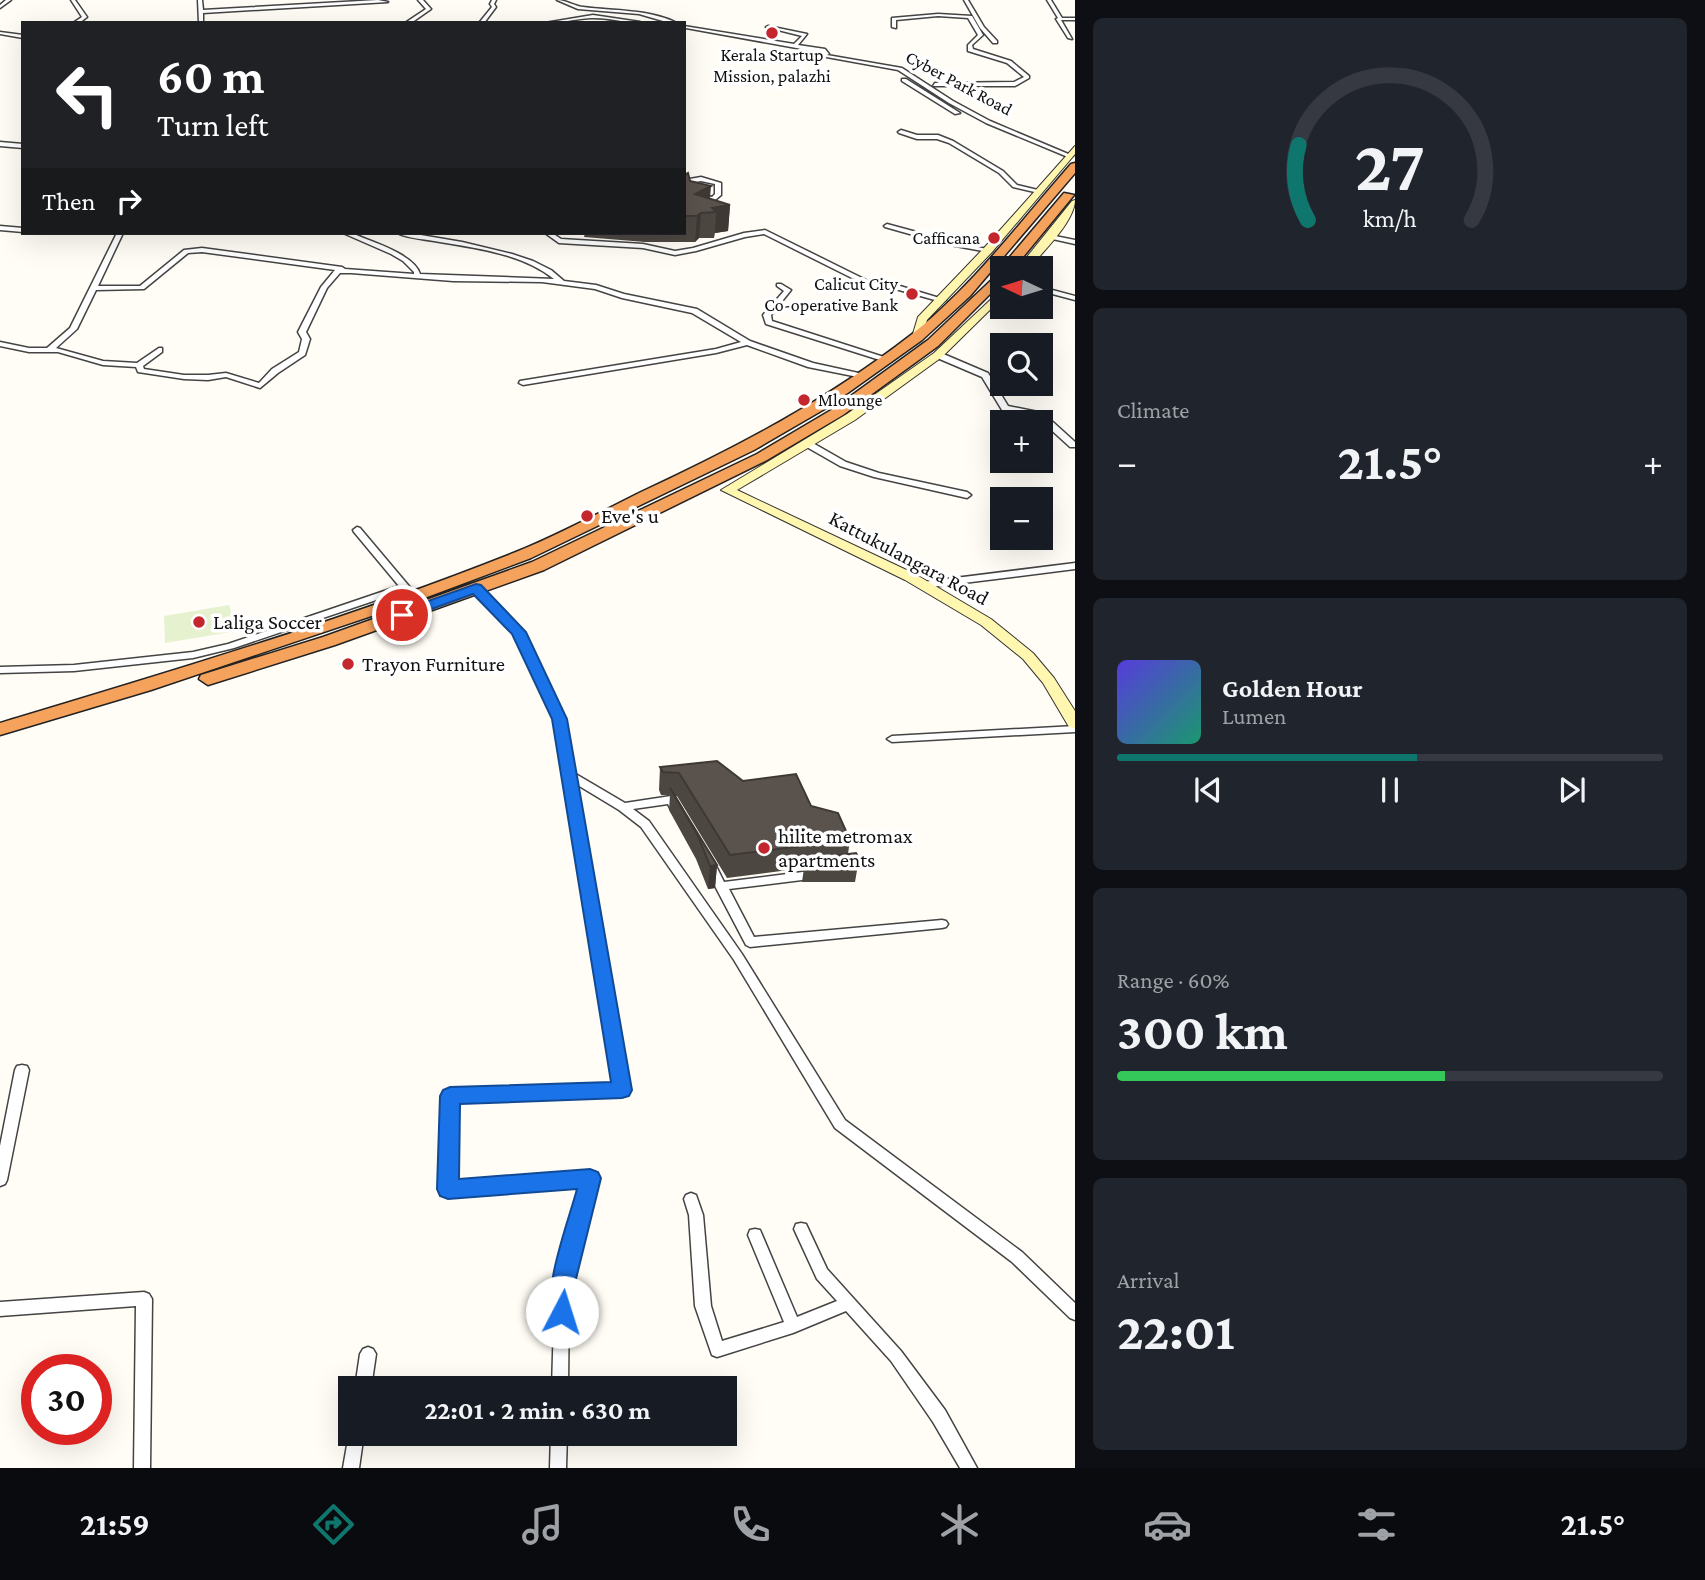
<!DOCTYPE html>
<html lang="en">
<head>
<meta charset="utf-8">
<style>
	body { margin:0; font-family:"Crimson Pro",serif; background:#20242c; color:#f1f3f6; height:100vh; display:flex; flex-direction:column; font-size:26px; white-space:nowrap }
	* { box-sizing:border-box; margin:0 }
	p { font-size:23px; color:#9ea1a6 }
	.icon { flex:none; width:38px; height:38px; fill:none; stroke:currentColor; stroke-width:2; stroke-linecap:round; stroke-linejoin:round }
	.map { position:relative; flex:1; overflow:hidden }
	.drawer { display:flex; flex-direction:column; gap:18px; padding:18px; background:#0d0f14; width:630px }
	.drawer>* { flex:none }
	.banner { position:absolute; left:21px; top:21px; width:665px; height:214px; border-radius:0px; box-shadow:0 7px 28px #0002; background:#202124; color:#fff; overflow:hidden }
	.needle { width:46px; rotate:274deg }
	.tools { position:absolute; left:990px; top:256px; display:grid; gap:14px }
	.tools a { display:grid; place-items:center; width:63px; height:63px; border-radius:0px; background:#171b24; box-shadow:0 7px 28px #0002; font-size:35px }
	.speed { position:absolute; left:21px; top:1354px; display:flex; gap:14px; font-size:35px; font-weight:700; text-align:center }
	.speed>* { display:grid; place-content:center; width:91px; height:91px; border-radius:50%; background:#171b24; box-shadow:0 7px 28px #0002; line-height:1 }
	.speed .limit { border:10px solid #d22; background:#fff; color:#111 }
	.pin { position:absolute; display:grid; place-items:center; width:60px; height:60px; color:#fff; margin:-30px; border:4px solid #fff; border-radius:50%; box-shadow:0 2px 7px #0007 }
	.me { position:absolute; width:77px; margin:-38px; rotate:5deg; stroke-linejoin:round; filter:drop-shadow(0 0 5px #0008) }
	.turn { display:flex; align-items:center; gap:24px; height:147px; padding:0 21px; font-size:32px }
	.turn .icon { width:91px; height:91px; stroke-width:2.5 }
	.turn b { display:block; font-size:49px; line-height:60px }
	.then { display:flex; align-items:center; height:66px; padding:0 21px; background:#0003; gap:14px; font-size:26px }
	.big { font-size:52px; font-weight:700; line-height:1.1 }
	.drawer .tile { flex:1; display:flex; flex-direction:column; justify-content:center; gap:10px; min-width:0; padding:0 24px; border-radius:10px; background:#20242c }
	.drawer .dial { align-items:center; gap:0 }
	.dial svg { height:182px; overflow:visible; fill:none; stroke:#363941; stroke-width:7; stroke-linecap:round; text-anchor:middle }
	.dial text { fill:#f1f3f6; stroke:none }
	.song { display:flex; align-items:center; gap:21px }
	.cover { width:84px; height:84px; border-radius:10px; background:linear-gradient(135deg,hsl(250 70% 55%),hsl(160 70% 35%)) }
	.played { height:7px; border-radius:4px; background:linear-gradient(90deg,#0f766e 55%,#363941 55%) }
	.keys { display:flex; justify-content:space-around; direction:ltr }
	.heat { display:flex; justify-content:space-between; align-items:center; font-size:38px; direction:ltr }
	.charge { height:10px; border-radius:5px; background:linear-gradient(90deg,#34c759 60%,#363941 0) }
	.trip { position:absolute; left:338px; top:1376px; width:399px; height:70px; border-radius:0px; background:#171b24; box-shadow:0 7px 28px #0002; font-weight:700; line-height:70px; text-align:center }
	.dock { display:flex; height:112px; justify-content:space-around; align-items:center; background:#090b0e; color:#9ea1a6 }
	.dock .icon { width:49px; height:49px }
	.dock .on { color:#0f766e }
	.dock b { font-size:32px; color:#f1f3f6 }
	main { display:flex; flex:1; min-height:0 }
	.map>svg:first-child { display:block }
</style>
</head>
<body>
<main>
<div class="map">
<svg width="1075" height="1468" viewBox="0 0 1075 1468">
	<rect width="100%" height="100%" fill="#fffdf5"/>
	<path fill="#e6f2cf" d="M229,605L237,631L165,643L164,616Z"/>
	<g fill="none" stroke-linecap="round" stroke-linejoin="round">
		<defs>
			<path id="street" d="M6,0H11L0,8V5Z
				M71,0H75L87,17L79,23H73L82,17Z
				M198,0H202L203,10L378,0L388,2L203,13V23H199Z
				M418,0H423L431,9L411,23H405L426,9Z
				M492,0H496L494,4L496,7L484,23H479L492,7L490,4Z
				M557,0C566,0 574,6 583,7C614,11 646,9 675,22L670,23L639,14L578,9Z
				M964,0H968L984,27L997,41V43H993L980,28Z
				M1047,0H1051L1062,18H1075V20H1061L1072,39L1068,38L1056,19L1058,18Z
				M938,14L972,16L983,35L972,45L973,49L1011,61L1029,76V78L1015,86H933L935,83L1014,82L1024,77L1007,63L968,51V45L978,35L968,18L938,16L896,20V28L892,27V18Z
				M593,15L640,22L642,23C625,23 607,17 591,18C575,19 560,23 545,23Z
				M684,26L794,44L802,36L766,27L768,26L807,34L798,45L825,49L829,54L827,55L902,68L953,101L990,121L1073,156L1068,157L986,123L949,103L898,70L821,56L813,58L798,54L802,49L686,28ZM807,50L821,51L823,53L813,54L804,52Z
				M0,32L23,35V38L0,34Z
				M902,79H906L960,113L955,114L902,81Z
				M901,130L917,135H938L953,141L1003,171L1017,185L1042,191L1039,193L1013,187L999,173L949,143L937,139H917L899,133L898,132Z
				M0,142L23,144V148L0,146Z
				M701,177L721,183V195L715,200L695,196L698,194L712,197L715,194V184L701,181L684,184V180Z
				M887,224L946,240L991,250L988,252L945,244L885,227L884,226Z
				M0,226L23,228V232L0,230Z
				M765,230L868,281L900,286L946,300L942,302L899,290L864,284L764,234L745,237L696,251L675,255L643,248L559,243L545,233H552L561,239L643,244L675,251L693,248L744,233Z
				M117,233H123L98,286H140L184,250L202,248L342,267L345,269L414,274V272L403,261L391,254L343,233H351C370,241 414,254 420,274L554,279C522,253 474,248 434,241C422,239 407,238 397,233H409L462,242L512,254L533,261L551,270L564,281L596,285L624,294L697,309L750,341L813,363L863,374L867,376L863,378L808,367L747,345L716,353L523,385L519,383L520,381L716,349L741,342L692,313L622,298L595,289L542,282L453,281L351,273H340L327,288L306,332L310,339L305,355L278,373L260,388L226,377L208,380L184,379L138,372L136,367L103,365L58,352H29L0,346V342L29,348H47L70,328ZM202,252L335,270L321,287L298,332L302,339L299,352L272,369L259,383L226,373L208,375H184L144,369L143,366L162,352V348H159L137,363L103,361L56,348L77,329L96,290L144,289L188,253Z
				M1050,235L1075,240V244L1048,238V236Z
				M777,284H781L791,290L771,315L772,321L890,359L883,361L766,324L763,315L784,291L777,286Z
				M1041,287L1075,296V300L1041,291Z
				M935,353H941L988,373L1008,406L1043,413L1075,442V447H1070L1037,417L1002,410L982,377L935,357Z
				M805,442H811L846,462L879,473L967,492L971,495L967,498L874,477L840,466L805,446Z
				M357,527L360,528L408,585L414,592L412,594H406L403,591L234,648L193,658L74,671L0,673V667L74,665L193,652L228,644L399,586L354,532L353,530Z
				M1075,563V569L923,588L918,585L923,582Z
				M476,585L479,586L523,632L565,718L574,773L625,803L671,796L675,797L682,809L680,812H672L668,804L633,809L649,821L742,954L845,1120L1022,1252L1075,1303V1320L1070,1318L1012,1262L835,1128L734,960L641,827L619,810L576,784L629,1090L627,1094L622,1095L457,1101L455,1182L590,1172L595,1174L597,1178L569,1287L568,1388H552L555,1287L581,1185L448,1195L443,1193L441,1189L443,1096L445,1092L450,1091L614,1085L555,718L514,633L473,590L471,588L473,586Z
				M1075,726V732L892,742L887,739L892,736Z
				M710,861L714,862L724,882L818,870L822,871L824,874L822,877L818,878L729,889L754,937L942,920L946,921L948,924L946,927L942,928L750,947L746,945L704,865L706,862Z
				M22,1065L27,1066L29,1070L7,1180L5,1184L0,1186V1146L15,1070L17,1066Z
				M691,1193L696,1195L703,1215L711,1306L722,1341L784,1322L748,1235L750,1230L755,1229L760,1230L797,1317L837,1301L817,1279L794,1229L796,1224L801,1223L806,1224L827,1269L901,1351L945,1410L977,1468H960L933,1422L891,1361L846,1311L793,1333L717,1357L712,1355L695,1306L689,1215L684,1199L686,1195Z
				M144,1292L149,1294L152,1299L150,1468H134L136,1306L0,1316V1302Z
				M368,1347L373,1349L376,1354L371,1388H355L360,1354L363,1349Z
				M350,1428V1433H364L359,1468H343Z
				M551,1433H567L566,1468H550Z"/>
			<path id="secondary" d="M1075,146V154L992,252L927,320L921,339H913L912,337L918,317L984,248Z
				M1075,200C1075,221 1043,252 1029,268H1018L1072,201Z
				M1003,288V297L942,357L855,420L737,490L915,574L991,619L1033,653L1054,678L1075,711V728L1069,727L1043,683L1023,659L981,625L905,580L721,490L847,414L934,353Z"/>
			<path id="highway" d="M1075,163V173L970,296L922,340L828,407L754,450L531,558L419,600L151,690L0,735V723C173,671 348,619 516,552C558,535 599,513 639,493C736,448 826,401 911,335C972,287 1020,222 1071,164Z
				M1064,193L1074,195L1014,268H1003V281L938,346L843,415L767,460L544,570L335,645L208,685L199,679L201,675L323,637L532,562L757,454L833,409L928,340L1002,270L1003,265Z"/>
		</defs>
		<use href="#street" stroke="#444" stroke-width="3"/>
		<use href="#secondary" stroke="#333" stroke-width="2"/>
		<use href="#highway" stroke="#222" stroke-width="3"/>
		<use href="#street" fill="#fff" fill-rule="evenodd"/>
		<use href="#secondary" fill="#fff6b0" fill-rule="evenodd"/>
		<use href="#highway" fill="#f5a25d" fill-rule="evenodd"/>
	</g>
	<path fill="#4d4742" d="M684,175L710,199L730,205L728,231L715,233L714,238H699L695,242H645L584,237L585,233H684Z
		M660,767L743,781L811,806L850,840L848,854L859,859L855,882H802L804,868L727,878L677,796H675L717,865L715,888L708,889L696,859L669,810L670,795H661L659,790Z"/>
	<path fill="#3f3936" d="M711,186L709,211L701,213L699,238L695,242L697,216L695,194Z
		M730,205L728,231L715,233L716,212L712,208Z
		M717,865L715,888L708,889L710,866Z"/>
	<path fill="#5a524d" stroke="#3f3936" stroke-width="2" d="M688,173L690,181L711,186L695,194L730,205L712,208L716,212L701,213L697,216H684V175Z
		M717,761L743,781L796,774L811,806L838,813L850,840L730,855L679,773L663,772L660,767Z
		M670,788L717,865L710,866L698,836Z
		M856,853L859,859H806Z"/>
	<path fill="#1a73e8" stroke="#114b97" stroke-width="2" d="M476,584L481,585L526,632L567,719L632,1090L629,1096L622,1098L460,1104L459,1179L590,1169L598,1172L601,1178L574,1287L573,1312L570,1320L562,1323L554,1320C541,1291 569,1220 577,1189L448,1199L440,1196L437,1189L440,1096L443,1090L450,1087L611,1082L552,719L512,634L473,594L407,618L402,619L395,615L397,612Z"/>
	<g fill="#c4262e" stroke="#fff" stroke-width="2.5">
		<circle cx="772" cy="33" r="7"/>
		<circle cx="994" cy="238" r="7"/>
		<circle cx="912" cy="294" r="7"/>
		<circle cx="804" cy="400" r="7"/>
		<circle cx="587" cy="516" r="7"/>
		<circle cx="199" cy="622" r="7"/>
		<circle cx="348" cy="664" r="7"/>
		<circle cx="764" cy="848" r="7"/>
	</g>
	<g text-anchor="middle" stroke-width="7" stroke-linejoin="round" paint-order="stroke">
		<g font-size="18" fill="#111" stroke="#fff" text-anchor="end">
			<text x="772" y="61" text-anchor="middle">Kerala Startup<tspan x="772" dy="21">Mission, palazhi</tspan></text>
			<text x="980" y="244">Cafficana</text>
			<text x="898" y="290">Calicut City<tspan x="898" dy="21">Co-operative Bank</tspan></text>
			<text x="818" y="406" text-anchor="start">Mlounge</text>
		</g>
		<g font-size="18" fill="#111" stroke="#fff">
			<text transform="translate(959 83) rotate(28)" y="6">Cyber Park Road</text>
		</g>
		<g font-size="21" fill="#111" stroke="#fff" text-anchor="start">
			<text x="601" y="523">Eve's u</text>
			<text x="213" y="629">Laliga Soccer</text>
			<text x="362" y="671">Trayon Furniture</text>
			<text x="778" y="843">hilite metromax<tspan x="778" dy="24">apartments</tspan></text>
		</g>
		<g font-size="21" fill="#111" stroke="#fff">
			<text transform="translate(909 558) rotate(28)" y="7">Kattukulangara Road</text>
		</g>
	</g>
</svg>
<div class="tools">
<a><svg class="needle" viewBox="-14 -14 28 28"><path d="M0-13l5 13h-10z" fill="#e53935"/><path d="M0 13l5-13h-10z" fill="#9ea1a6"/></svg></a>
<a><svg class="icon" aria-label="search" viewBox="0 0 24 24"><circle cx="10" cy="10" r="6"/><path d="M15 15l6 6"/></svg></a>
<a>+</a>
<a>−</a>
</div>
<div class="speed"><div class="limit">30</div></div>
<div class="pin" style="left:402px;top:615px;background:#d93025"><svg class="icon" aria-label="arrive" viewBox="0 0 24 24"><path d="M6 21V4h12l-3 4 3 4H6"/></svg></div>
<svg class="me" style="left:562px;top:1312px" viewBox="-20 -20 40 40"><circle r="19" fill="#fff"/><path d="M0-13L10 11 0 6-10 11z" fill="#1a73e8"/></svg>
<div class="trip">22:01 · 2 min · 630 m</div>
<div class="banner">
<div class="turn"><svg class="icon" aria-label="left" viewBox="0 0 24 24"><path d="M17 20v-9H6M10 6l-5 5 5 5"/></svg><div><b>60 m</b>Turn left</div></div>
<div class="then">Then<svg class="icon" aria-label="right" viewBox="0 0 24 24"><path d="M7 20v-9h11M14 6l5 5-5 5"/></svg></div>
</div>
</div>
<section class="drawer">
<div class="tile dial"><svg viewBox="0 0 100 80">
<path d="M14 69A42 42 0 1 1 86 69"/>
<path d="M14 69A42 42 0 0 1 10 36" stroke="#0f766e"/>
<text x="50" y="56" font-size="32" font-weight="700">27</text>
<text x="50" y="72" font-size="11">km/h</text>
</svg></div>
<div class="tile"><p>Climate</p>
<div class="heat"><a>−</a><b class="big">21.5°</b><a>+</a></div>
</div>
<div class="tile">
<div class="song"><i class="cover"></i><div><b>Golden Hour</b><p>Lumen</p></div></div>
<div class="played"></div>
<div class="keys"><svg class="icon" aria-label="previous" viewBox="0 0 24 24"><path d="M18 5L8 12l10 7zM5 5v14"/></svg><svg class="icon" aria-label="pause" viewBox="0 0 24 24"><path d="M8 5v14M16 5v14"/></svg><svg class="icon" aria-label="next" viewBox="0 0 24 24"><path d="M6 5l10 7-10 7zM19 5v14"/></svg></div>
</div>
<div class="tile"><p>Range · 60%</p><b class="big">300 km</b><div class="charge"></div></div>
<div class="tile"><p>Arrival</p><b class="big">22:01</b></div>
</section>
</main>
<nav class="dock">
<b>21:59</b>
<svg class="icon on" aria-label="directions" viewBox="0 0 24 24"><path d="M12 3l9 9-9 9-9-9zM9 14v-3h6M13 9l2 2-2 2"/></svg>
<svg class="icon" aria-label="music" viewBox="0 0 24 24"><path d="M9 18V5l10-2v13"/><circle cx="6" cy="18" r="3"/><circle cx="16" cy="16" r="3"/></svg>
<svg class="icon" aria-label="phone" viewBox="0 0 24 24"><path d="M5 4h4l2 5-3 2q2 4 5 5l2-3 5 2v4C11 20 4 13 5 4z"/></svg>
<svg class="icon" aria-label="climate" viewBox="0 0 24 24"><path d="M12 3v18M4 7l16 10M4 17L20 7"/></svg>
<svg class="icon" aria-label="car" viewBox="0 0 24 24"><path d="M5 17H2v-5l4-1 3-4h7l3 4 3 1v5h-3M9 17h6M6 11h13"/><circle cx="7" cy="17" r="2"/><circle cx="17" cy="17" r="2"/></svg>
<svg class="icon" aria-label="filters" viewBox="0 0 24 24"><path d="M4 7h16M4 17h16"/><circle cx="9" cy="7" r="2"/><circle cx="15" cy="17" r="2"/></svg>
<b>21.5°</b>
</nav>
</body>
</html>
